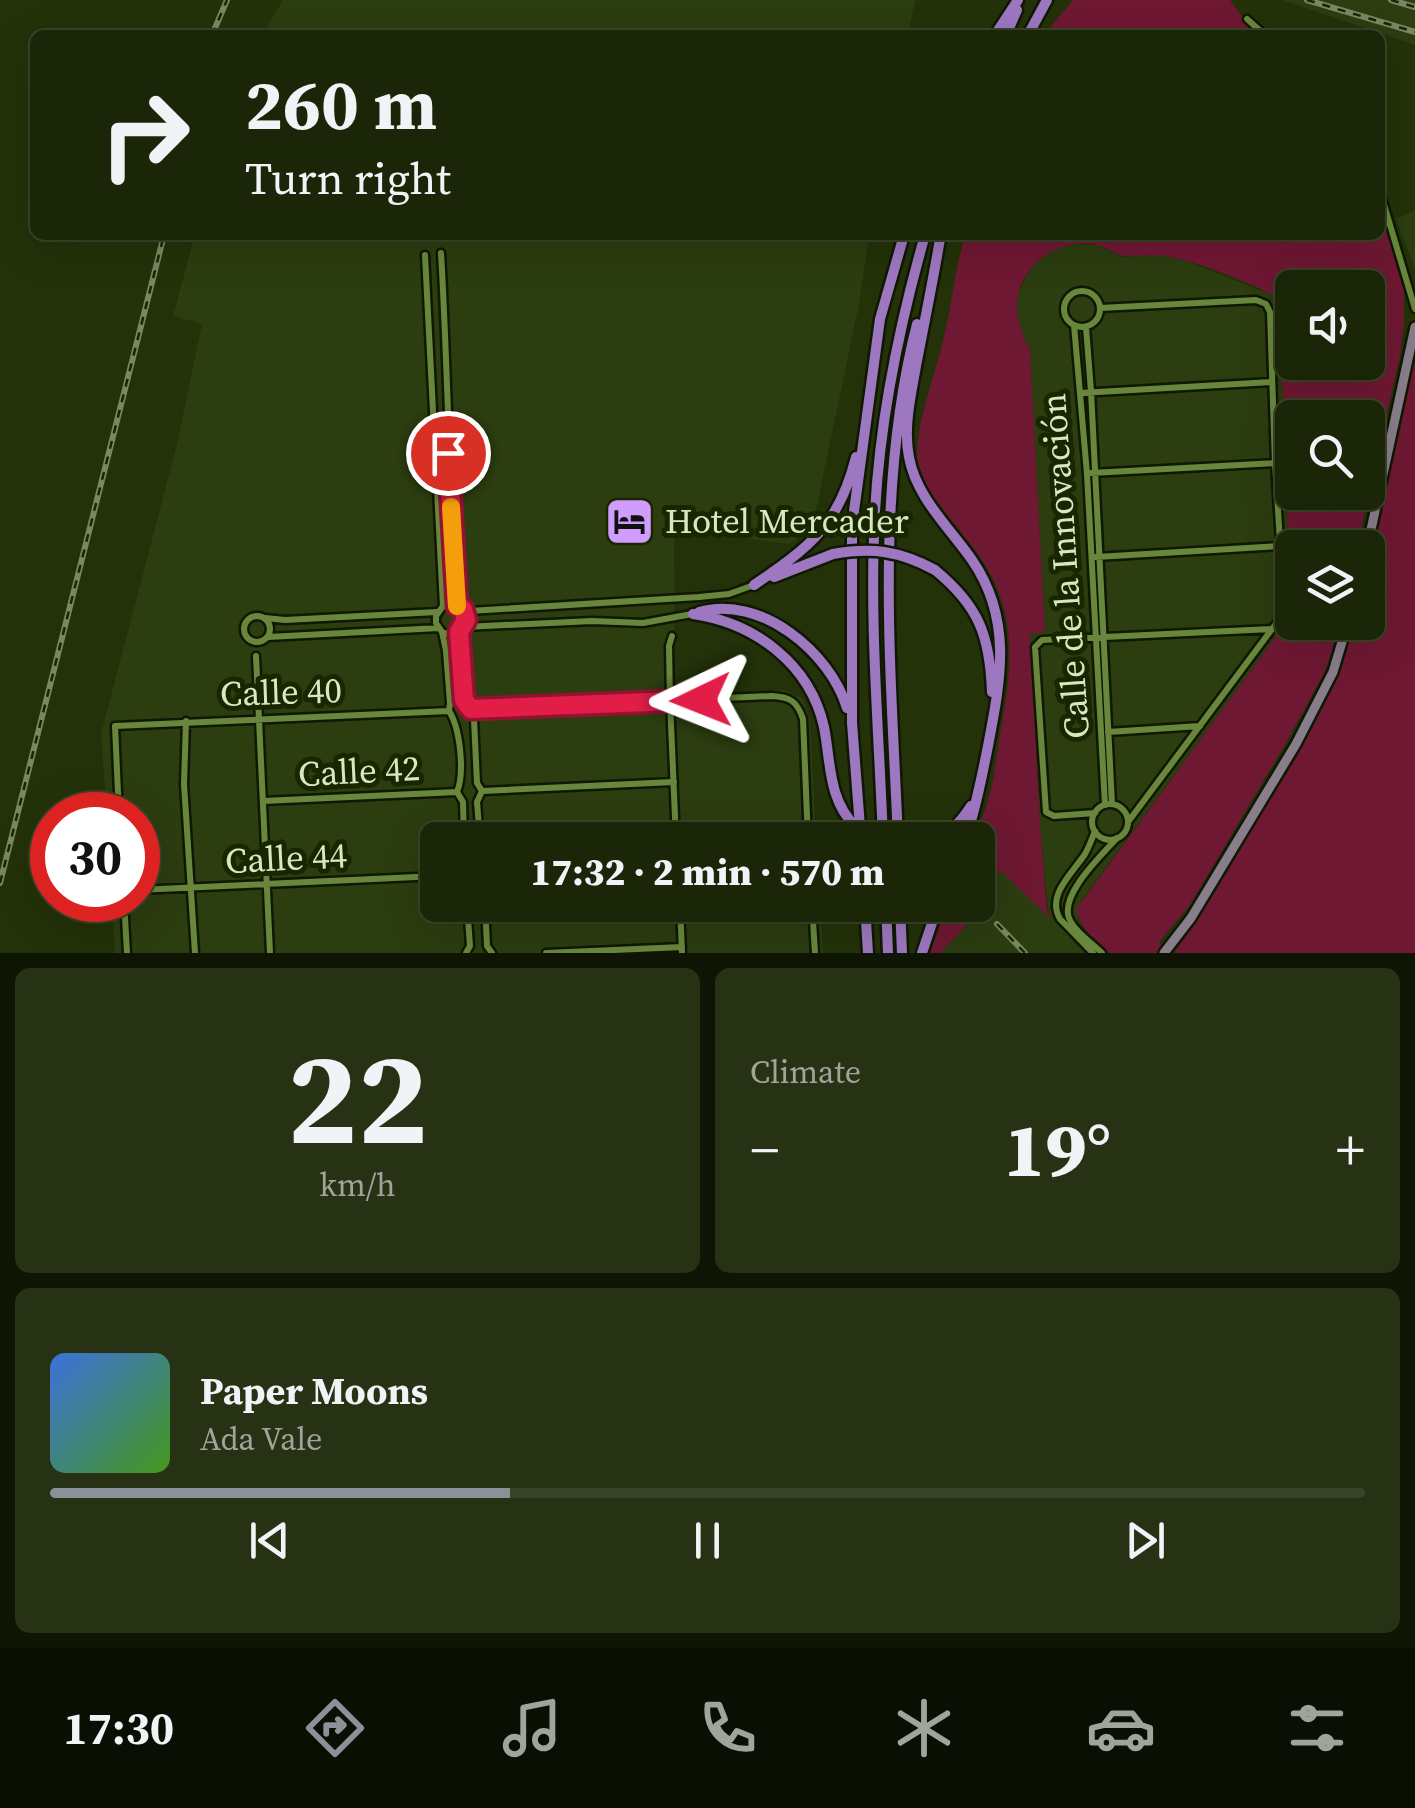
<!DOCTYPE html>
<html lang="en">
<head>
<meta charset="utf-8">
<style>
	body { margin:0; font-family:"Source Serif 4",serif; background:#273215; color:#f1f3f6; height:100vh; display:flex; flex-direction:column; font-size:38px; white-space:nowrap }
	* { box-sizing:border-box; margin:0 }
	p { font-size:32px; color:#9fa59b }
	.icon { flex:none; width:55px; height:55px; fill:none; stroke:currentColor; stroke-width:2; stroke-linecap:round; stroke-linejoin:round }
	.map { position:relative; height:953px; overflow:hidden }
	.panel { display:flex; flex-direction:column; gap:15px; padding:15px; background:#0e1504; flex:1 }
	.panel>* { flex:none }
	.top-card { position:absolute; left:30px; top:30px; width:1355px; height:210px; border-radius:15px; box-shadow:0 10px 40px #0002,0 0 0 2px #384328; background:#1a2607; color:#f1f3f6; overflow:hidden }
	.tools { position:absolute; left:1275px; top:270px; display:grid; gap:20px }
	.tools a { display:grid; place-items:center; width:110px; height:110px; border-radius:15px; background:#1a2607; box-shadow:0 10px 40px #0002,0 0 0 2px #384328; font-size:50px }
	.speed { position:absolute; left:30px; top:792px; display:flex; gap:20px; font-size:50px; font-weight:700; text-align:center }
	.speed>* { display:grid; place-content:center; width:130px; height:130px; border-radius:50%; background:#1a2607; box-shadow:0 10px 40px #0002,0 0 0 2px #384328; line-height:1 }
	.speed .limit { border:15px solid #d22; background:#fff; color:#111 }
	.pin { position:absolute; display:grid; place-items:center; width:85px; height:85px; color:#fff; margin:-42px; border:5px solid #fff; border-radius:50%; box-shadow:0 2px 10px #0007 }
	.me { position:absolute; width:110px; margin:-55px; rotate:268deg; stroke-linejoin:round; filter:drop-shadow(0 0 8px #0008) }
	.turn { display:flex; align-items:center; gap:35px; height:210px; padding:0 50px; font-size:45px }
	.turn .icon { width:130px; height:130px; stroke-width:2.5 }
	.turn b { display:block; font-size:70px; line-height:85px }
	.big { font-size:75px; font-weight:800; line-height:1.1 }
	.panel .card { flex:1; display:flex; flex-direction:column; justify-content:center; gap:15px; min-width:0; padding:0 35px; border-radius:15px; background:#273215 }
	.panel .dial { align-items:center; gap:0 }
	.dial b { font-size:130px; line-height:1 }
	.song { display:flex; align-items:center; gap:30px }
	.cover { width:120px; height:120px; border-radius:15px; background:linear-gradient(135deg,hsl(220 70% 55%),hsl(100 70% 35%)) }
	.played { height:10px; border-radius:5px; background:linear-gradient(90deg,#8c9099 35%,#384328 35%) }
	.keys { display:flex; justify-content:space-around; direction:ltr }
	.heat { display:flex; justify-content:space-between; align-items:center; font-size:55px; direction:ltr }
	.panel .tiles { flex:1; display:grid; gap:15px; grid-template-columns:1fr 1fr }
	.card:last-child { grid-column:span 2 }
	.trip { position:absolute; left:420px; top:822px; width:575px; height:100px; border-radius:15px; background:#1a2607; box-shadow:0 10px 40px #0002,0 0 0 2px #384328; font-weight:800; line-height:100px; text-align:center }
	.menu { display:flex; height:160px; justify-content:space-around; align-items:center; background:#0a0f03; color:#9fa59b }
	.menu .icon { width:70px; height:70px }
	.menu .current { color:#8c9099 }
	.menu b { font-size:45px; color:#f1f3f6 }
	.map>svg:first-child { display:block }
</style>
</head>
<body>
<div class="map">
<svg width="1415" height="953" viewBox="0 0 1415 953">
	<rect width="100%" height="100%" fill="#233209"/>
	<path fill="#2c3d10" d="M283,0H915L908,35H262Z
		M1282,0H1415V45Z
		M1415,210V269L1396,219Z
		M195,235H869L859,304L814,520L803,536L789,544L674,529L675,695L785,690L802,698L810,719L816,840H438V905H820L823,953H115L112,900H138V815H107L101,734L177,444L202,324L173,316Z
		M1079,244L1098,245L1121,257L1161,255L1189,262L1272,295L1280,312L1291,616L1081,901L1078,919L1083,928L1099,942L1089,953H940L985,907L978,895L1001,870L1049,917L1040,824L1030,633L1045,631L1030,350L1022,335L1016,309L1017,298L1027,274L1042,257L1059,248Z"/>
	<path fill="#6f1833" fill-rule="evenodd" d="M1073,0H1230L1250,27L1259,35H1044Z
		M1380,196L1402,270L1404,288V323L1400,356L1357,547L1292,548V622L1339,623L1331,655L1323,675L1287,741L1190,905L1159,942L1162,947L1158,953H1110C1096,940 1078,929 1077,908L1291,616L1280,312L1273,295C1240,279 1200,262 1164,256C1152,254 1139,257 1126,256C1116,256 1108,248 1098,245C1070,239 1039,253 1025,277C1011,302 1018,326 1030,350L1045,632L1030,634L1040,823L1047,911L1052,920L1001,871L978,895V840H974C979,826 985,811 989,797C995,775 997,751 1001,729C1012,668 1018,615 982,560C966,535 924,493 918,466C912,434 936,373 943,340C952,305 955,269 965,235H1380ZM1292,288H1368V362H1292ZM1292,418H1368V492H1292Z
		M1415,349V953H1174C1206,910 1232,862 1260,816C1296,754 1338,692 1354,623L1368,622V562Z
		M978,898L985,906L940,953H930L947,905H978Z"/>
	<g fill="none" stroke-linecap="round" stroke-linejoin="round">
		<defs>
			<path id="minor" d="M1247,19L1265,35
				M1380,191L1415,309
				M441,253C448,371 449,488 457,605
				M425,255L443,606L436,616V623L442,632L446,651L450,703L449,711C460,728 465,772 457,792L463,802L464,840
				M1064 309a18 18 0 1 1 36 0a18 18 0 1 1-36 0Z
				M1100,308L1256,300L1266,304L1270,312L1275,463L1284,605L1281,617L1128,822
				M1074,325L1087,474L1105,805
				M1086,327L1091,391L1112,804
				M1080,393L1272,382
				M1091,473L1275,463
				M1096,557L1279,546
				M443,606L457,605L469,611L699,597L729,594L754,585
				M244 629a13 13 0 1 1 26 0a13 13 0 1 1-26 0Z
				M265,618L285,620L437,612
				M464,627L592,621L643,623L692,614
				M442,632L448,634L459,632L466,620L463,610
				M459,632L464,700L471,709L470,714L474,719L477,783L482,791L477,802L480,840
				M672,636L669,646L670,701L676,840
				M268,637L439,628
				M256,656L270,953
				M471,709L772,696C790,697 797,701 803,719L808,840
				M186,721L184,784L195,953
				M1108,732L1200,726
				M482,791L674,782
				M263,801L457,792
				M1092 822a18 18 0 1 1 36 0a18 18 0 1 1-36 0Z
				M1095,813L1054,816L1046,812L1035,647L1042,640L1271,629
				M119,815L115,726L449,711
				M138,890L438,876
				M124,900L127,953
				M485,905L487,946L492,953
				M680,905L682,953
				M812,905L815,953
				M466,953L470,946L467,905
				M546,953L682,947
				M1093,953L1060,919C1046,895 1072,874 1085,854C1089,847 1092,839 1095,831
				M1102,953C1092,943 1074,931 1069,918C1060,894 1102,855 1117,838"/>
			<path id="major" d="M1367,548L1415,327
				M1164,953L1191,918L1296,744L1333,672L1348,622"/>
			<path id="highway" d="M995,35L1018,0
				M1006,35L1017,10
				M1028,35L1047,0
				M940,239C933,281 924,324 916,366C911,395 903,428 909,457C916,497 949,527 972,560C1014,621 1000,683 987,751C981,781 975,811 965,840
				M935,570C979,606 990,636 992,692
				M774,577L833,554
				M754,585C810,547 839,525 856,457
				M699,612C760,594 830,652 847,708
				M693,614C755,623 810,664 824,727C831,763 828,800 856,827
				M861,840L852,723V526L880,319L904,235
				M883,840C879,731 869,621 875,512C880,417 899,326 925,235
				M898,840C891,668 874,492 917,324
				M932,840C951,833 960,823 971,806
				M865,905L868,953
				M886,905L888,953
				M900,905L902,953
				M922,953L938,905"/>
		</defs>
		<use href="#minor" stroke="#0f1802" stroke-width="11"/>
		<use href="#major" stroke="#0f1802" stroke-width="14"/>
		<use href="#highway" stroke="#0f1802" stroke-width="15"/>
		<use href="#minor" stroke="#69873c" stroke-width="6"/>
		<use href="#major" stroke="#887d8b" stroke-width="9"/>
		<use href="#highway" stroke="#9d77c0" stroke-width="10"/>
		<defs>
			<path id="rail" d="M1307,0L1415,32
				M1391,0L1415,7
				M212,35L227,0
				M0,883L164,235
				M997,924L1025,953"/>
		</defs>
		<use href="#rail" stroke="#788861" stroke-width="6"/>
		<use href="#rail" stroke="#192700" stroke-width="2.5" stroke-dasharray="8" stroke-linecap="butt"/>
		<defs>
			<path id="highway-bridge" d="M833,554C872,547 900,551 935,570
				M856,827L888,840"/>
		</defs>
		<use href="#highway-bridge" stroke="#0f1802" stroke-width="15" stroke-linecap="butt"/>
		<use href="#highway-bridge" stroke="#9d77c0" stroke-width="10"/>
	</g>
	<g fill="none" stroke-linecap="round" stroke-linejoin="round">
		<defs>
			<path id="route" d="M448,453L457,606L463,609L466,620L459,632L464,700L471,709L701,700"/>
		</defs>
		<use href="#route" stroke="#92132f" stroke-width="25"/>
		<use href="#route" stroke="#e11d48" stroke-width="18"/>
		<path stroke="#f59e0b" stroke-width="18" d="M451,507L457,606"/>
	</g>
	<defs>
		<symbol id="hotel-square" viewBox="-11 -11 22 22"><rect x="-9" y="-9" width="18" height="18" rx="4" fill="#d09dff" stroke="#192700"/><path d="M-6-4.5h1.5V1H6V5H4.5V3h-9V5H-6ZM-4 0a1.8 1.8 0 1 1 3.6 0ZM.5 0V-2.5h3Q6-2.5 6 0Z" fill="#111"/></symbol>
	</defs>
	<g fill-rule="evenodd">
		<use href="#hotel-square" x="602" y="494" width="55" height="55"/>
	</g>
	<g text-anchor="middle" stroke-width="10" stroke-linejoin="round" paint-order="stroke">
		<g font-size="35" fill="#d7e8c2" stroke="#192700" text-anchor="start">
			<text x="665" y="533">Hotel Mercader</text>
		</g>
		<g font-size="35" fill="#d7e8c2" stroke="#192700">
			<text transform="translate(1065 566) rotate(-94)" y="12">Calle de la Innovación</text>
			<text transform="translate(281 692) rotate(-2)" y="12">Calle 40</text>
			<text transform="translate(359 771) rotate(-3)" y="12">Calle 42</text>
			<text transform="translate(286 858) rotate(-3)" y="12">Calle 44</text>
		</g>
	</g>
</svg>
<div class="tools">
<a><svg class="icon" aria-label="sound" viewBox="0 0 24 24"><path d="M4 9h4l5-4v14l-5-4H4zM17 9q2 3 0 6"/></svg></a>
<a><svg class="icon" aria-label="search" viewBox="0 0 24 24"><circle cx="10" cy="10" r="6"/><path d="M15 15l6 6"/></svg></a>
<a><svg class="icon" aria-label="layers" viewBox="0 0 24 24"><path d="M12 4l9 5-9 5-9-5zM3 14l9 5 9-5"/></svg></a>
</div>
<div class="speed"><div class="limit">30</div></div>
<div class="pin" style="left:448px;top:453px;background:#d93025"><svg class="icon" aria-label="arrive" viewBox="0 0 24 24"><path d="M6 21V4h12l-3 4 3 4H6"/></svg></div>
<svg class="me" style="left:701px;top:700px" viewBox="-20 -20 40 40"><path d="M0-17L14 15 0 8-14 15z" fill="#e11d48" stroke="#fff" stroke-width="4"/></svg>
<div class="trip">17:32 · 2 min · 570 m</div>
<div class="top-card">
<div class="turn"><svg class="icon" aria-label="right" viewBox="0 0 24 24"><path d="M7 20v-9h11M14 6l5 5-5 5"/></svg><div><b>260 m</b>Turn right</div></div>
</div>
</div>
<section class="panel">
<div class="tiles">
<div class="card dial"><b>22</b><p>km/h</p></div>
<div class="card"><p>Climate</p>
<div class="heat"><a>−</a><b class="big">19°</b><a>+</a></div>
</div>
<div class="card">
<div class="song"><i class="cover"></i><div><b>Paper Moons</b><p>Ada Vale</p></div></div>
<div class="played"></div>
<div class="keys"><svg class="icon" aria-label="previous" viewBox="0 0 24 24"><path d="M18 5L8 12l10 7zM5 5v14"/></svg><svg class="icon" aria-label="pause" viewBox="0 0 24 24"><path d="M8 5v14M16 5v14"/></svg><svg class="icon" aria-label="next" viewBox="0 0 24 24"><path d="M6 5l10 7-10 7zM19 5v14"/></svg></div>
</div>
</div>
</section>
<nav class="menu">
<b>17:30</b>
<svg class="icon current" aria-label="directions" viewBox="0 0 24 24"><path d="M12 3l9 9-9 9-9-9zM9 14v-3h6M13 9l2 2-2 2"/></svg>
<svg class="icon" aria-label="music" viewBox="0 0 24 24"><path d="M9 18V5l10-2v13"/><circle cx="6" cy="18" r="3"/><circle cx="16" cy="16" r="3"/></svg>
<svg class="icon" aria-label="phone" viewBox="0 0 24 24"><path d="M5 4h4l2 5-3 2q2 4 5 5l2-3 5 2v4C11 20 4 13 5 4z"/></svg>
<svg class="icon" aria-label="climate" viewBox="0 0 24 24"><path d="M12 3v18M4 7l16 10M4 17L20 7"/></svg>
<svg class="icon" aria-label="car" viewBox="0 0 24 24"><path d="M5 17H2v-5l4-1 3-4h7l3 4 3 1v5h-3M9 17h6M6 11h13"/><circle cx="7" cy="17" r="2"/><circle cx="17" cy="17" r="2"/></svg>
<svg class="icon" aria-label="filters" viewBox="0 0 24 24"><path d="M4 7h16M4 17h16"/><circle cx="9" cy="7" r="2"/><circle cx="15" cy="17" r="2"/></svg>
</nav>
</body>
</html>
